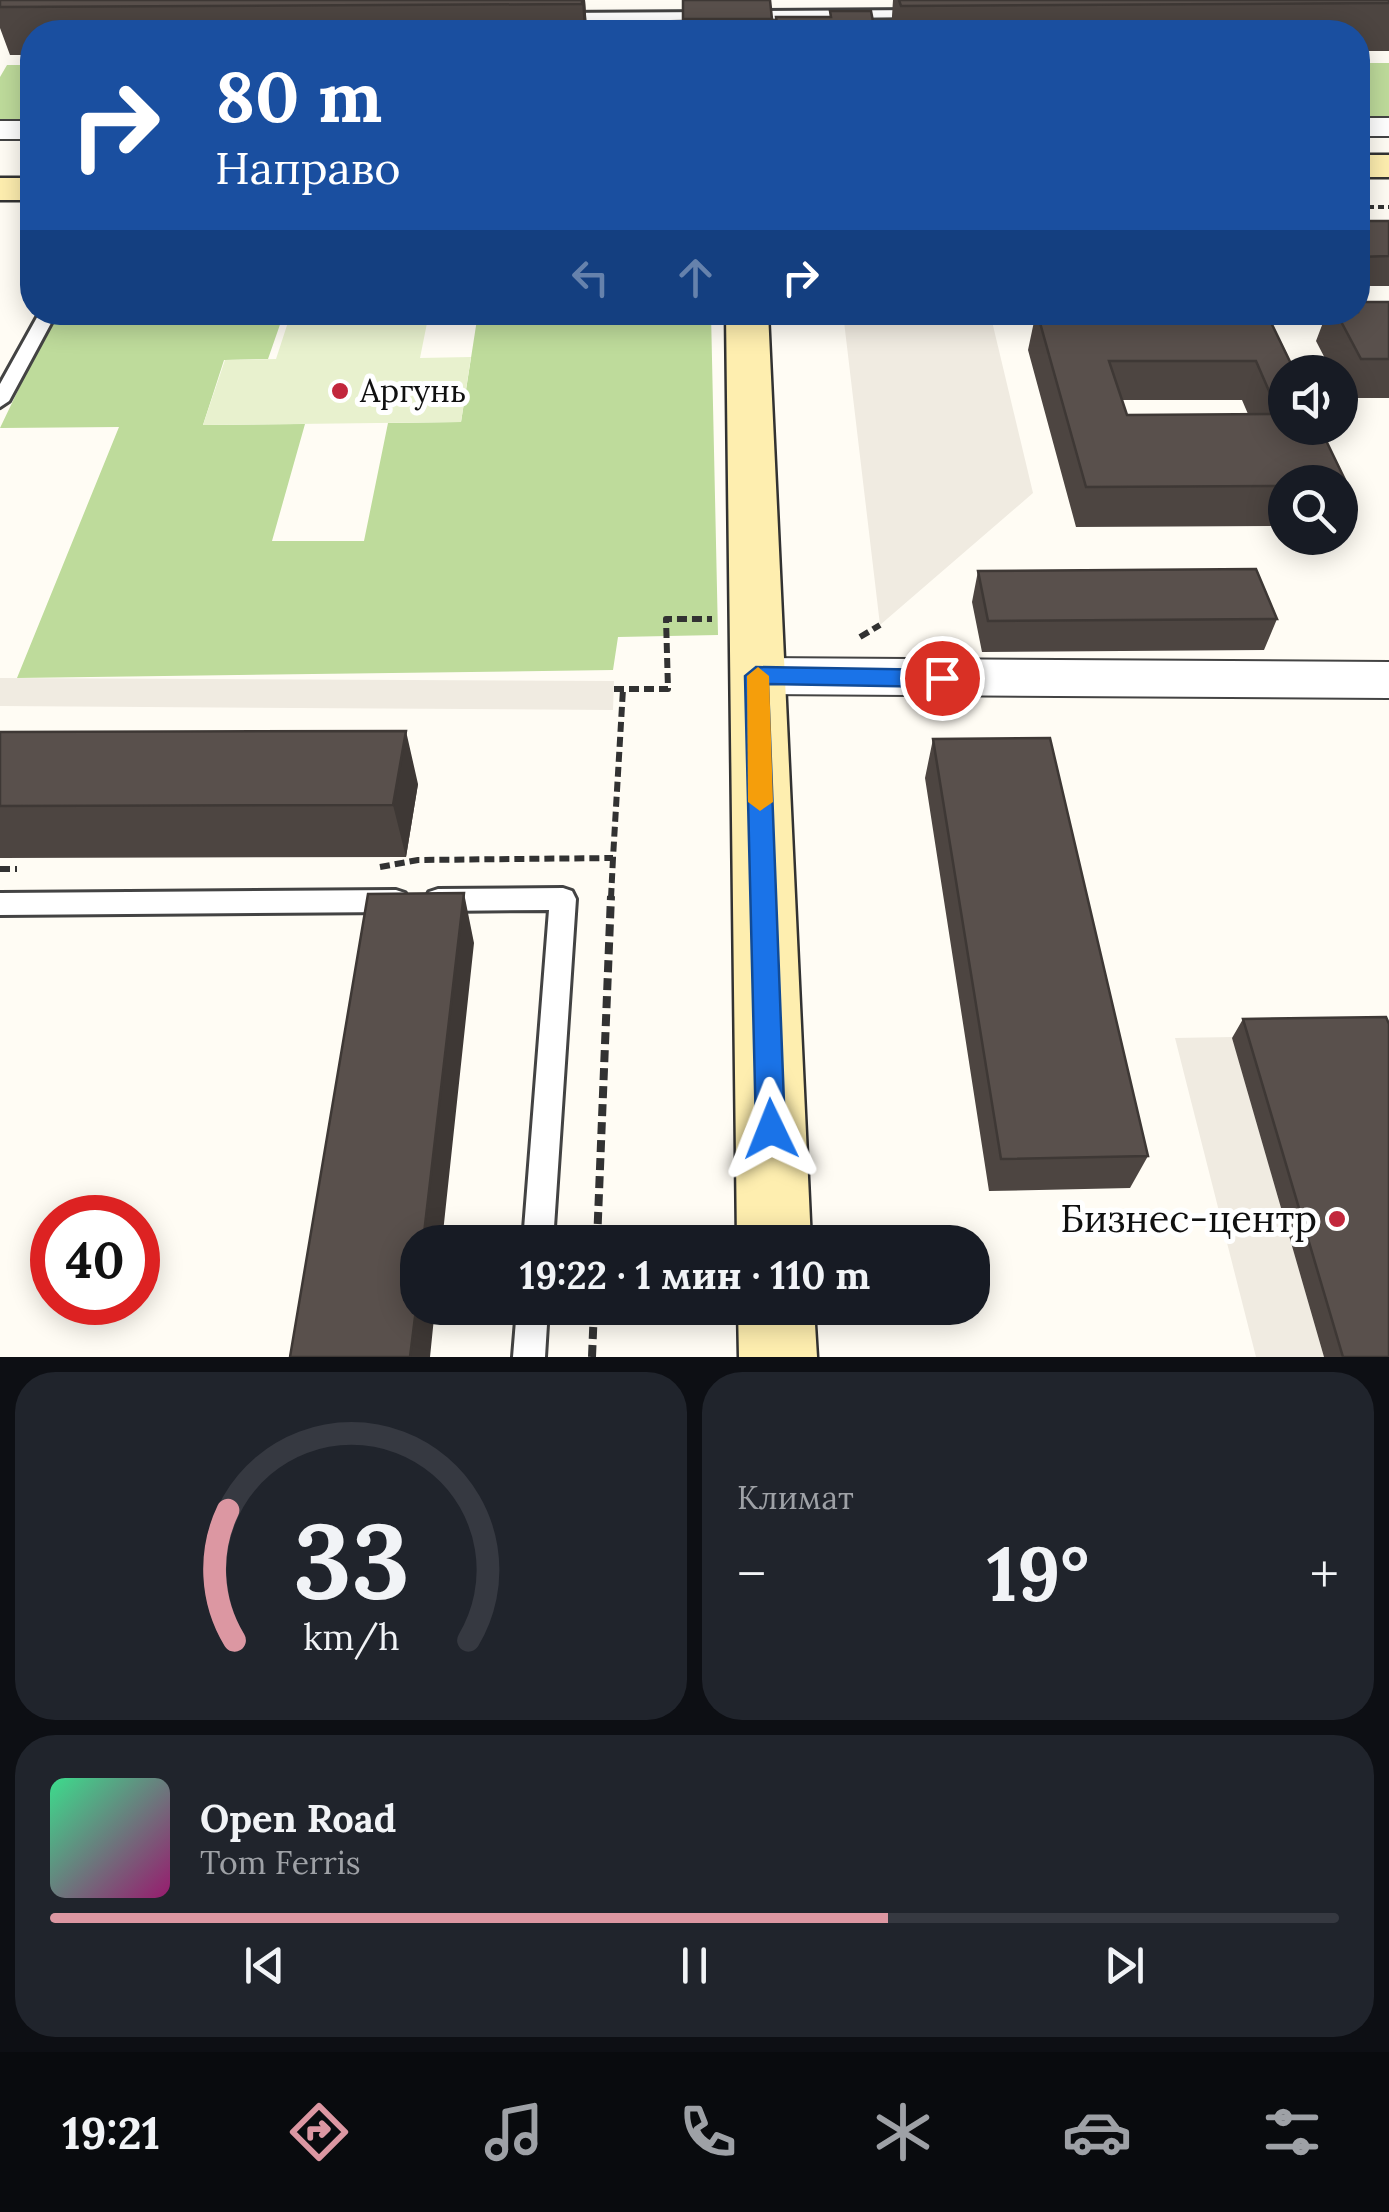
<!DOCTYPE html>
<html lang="ru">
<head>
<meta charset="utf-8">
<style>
	body { margin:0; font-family:Lora,serif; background:#20242c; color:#f1f3f6; height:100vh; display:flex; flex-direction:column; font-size:38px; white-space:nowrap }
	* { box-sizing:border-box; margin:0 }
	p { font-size:32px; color:#9ea1a6 }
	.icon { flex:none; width:55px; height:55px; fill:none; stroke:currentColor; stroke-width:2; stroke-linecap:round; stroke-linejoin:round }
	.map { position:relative; height:1357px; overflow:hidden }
	.side { display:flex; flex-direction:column; gap:15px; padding:15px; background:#0d0f14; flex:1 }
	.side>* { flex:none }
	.banner { position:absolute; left:20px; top:20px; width:1350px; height:305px; border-radius:40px; box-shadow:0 5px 25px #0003; background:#1a4fa0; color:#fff; overflow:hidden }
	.controls { position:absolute; left:1268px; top:355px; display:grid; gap:20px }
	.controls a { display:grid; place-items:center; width:90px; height:90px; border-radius:50%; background:#171b24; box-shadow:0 5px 25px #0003; font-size:50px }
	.speed { position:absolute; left:30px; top:1195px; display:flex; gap:20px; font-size:50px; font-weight:700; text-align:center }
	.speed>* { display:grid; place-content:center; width:130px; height:130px; border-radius:50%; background:#171b24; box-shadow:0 5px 25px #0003; line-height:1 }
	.speed .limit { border:15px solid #d22; background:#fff; color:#111 }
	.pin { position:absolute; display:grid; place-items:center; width:85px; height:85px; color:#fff; margin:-42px; border:5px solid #fff; border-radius:50%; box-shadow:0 2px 10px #0007 }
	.me { position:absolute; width:110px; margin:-55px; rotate:358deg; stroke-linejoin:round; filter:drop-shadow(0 0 8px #0008) }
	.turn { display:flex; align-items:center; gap:35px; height:210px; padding:0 30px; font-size:45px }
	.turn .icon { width:130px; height:130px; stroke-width:2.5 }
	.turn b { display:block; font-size:70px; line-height:85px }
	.lanes { display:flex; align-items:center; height:95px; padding:0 30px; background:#0003; justify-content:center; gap:50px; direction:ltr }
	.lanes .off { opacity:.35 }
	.big { font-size:75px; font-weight:700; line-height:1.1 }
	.side .card { flex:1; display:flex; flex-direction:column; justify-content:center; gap:15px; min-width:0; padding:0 35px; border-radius:40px; background:#20242c }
	.side .dial { align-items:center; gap:0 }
	.dial svg { height:260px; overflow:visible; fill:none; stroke:#363941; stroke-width:7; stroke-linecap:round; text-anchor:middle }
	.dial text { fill:#f1f3f6; stroke:none }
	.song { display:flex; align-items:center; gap:30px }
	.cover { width:120px; height:120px; border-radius:15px; background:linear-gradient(135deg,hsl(150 70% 55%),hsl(320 70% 35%)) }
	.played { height:10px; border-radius:5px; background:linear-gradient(90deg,#dc97a2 65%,#363941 65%) }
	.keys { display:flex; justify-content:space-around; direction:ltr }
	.heat { display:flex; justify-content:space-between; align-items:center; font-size:55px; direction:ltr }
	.side .tiles { flex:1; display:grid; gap:15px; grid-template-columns:1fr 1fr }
	.card:last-child { grid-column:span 2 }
	.trip { position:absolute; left:400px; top:1225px; width:590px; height:100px; border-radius:40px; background:#171b24; box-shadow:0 5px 25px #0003; font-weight:700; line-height:100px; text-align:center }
	.menu { display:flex; height:160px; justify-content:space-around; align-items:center; background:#090b0e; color:#9ea1a6 }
	.menu .icon { width:70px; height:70px }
	.menu .active { color:#dc97a2 }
	.menu b { font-size:45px; color:#f1f3f6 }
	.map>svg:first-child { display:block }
</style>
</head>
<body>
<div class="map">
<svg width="1389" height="1357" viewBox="0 0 1389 1357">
	<rect width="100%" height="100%" fill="#fffcf4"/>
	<path fill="#bedb9b" d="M1358,63H1389V119H1358Z
		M7,65H32V119L0,120V77Z
		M55,313H132L128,325H233L237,313H284L268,359L224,360L203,425L305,424L272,541H364L388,423L461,422L478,313H711L718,635L618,637L613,670L17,678L119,427L0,428Z"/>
	<path fill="#e8f1ce" d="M291,313H429L420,358L471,357L461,422L203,425L225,360L276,359Z"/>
	<path fill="#f0ebe1" d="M843,313H990L1033,493L880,625Z
		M0,678L614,681L613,710L0,706Z
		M1232,1037L1324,1357H1256L1175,1038Z"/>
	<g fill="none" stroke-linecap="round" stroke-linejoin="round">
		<defs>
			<path id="lane" d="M921,10L928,14L926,17L743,19L736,15L743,11Z
				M711,12L716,13V19L625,21L623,32H611L612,21H558L551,17L558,13Z
				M40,312H57L9,401L0,407V384Z
				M563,888L572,891L576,899L553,1242H523L549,910L438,911L429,908L425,900L429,892L438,889Z
				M396,890L405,893L409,901L405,909L396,912L0,915V893Z
				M517,1308H548L545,1357H513Z"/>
			<path id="street" d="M1358,118H1389V136H1358Z
				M0,121H32V139H0Z
				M756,658L1389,662V698L756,694L739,688L732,676L739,664Z"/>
			<path id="secondary" d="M1358,155H1389V177H1358Z
				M0,178H32V200H0Z
				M726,312H768L811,1242H737Z
				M738,1308H814L817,1357H739Z"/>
		</defs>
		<use href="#lane" stroke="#434343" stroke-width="6"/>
		<use href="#street" stroke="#434343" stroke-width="4"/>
		<use href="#secondary" stroke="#323232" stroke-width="5"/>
		<path stroke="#323232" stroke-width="4" stroke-dasharray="6 4" stroke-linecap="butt" d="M1358,207H1389"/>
		<path stroke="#323232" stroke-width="6" stroke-dasharray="10 5" stroke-linecap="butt" d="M860,637L880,625
			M614,689H668L666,619H712
			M380,867L418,860L613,858L623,689
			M0,869H17
			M611,898L613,858"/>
		<path stroke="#323232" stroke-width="8" stroke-dasharray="12 6" stroke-linecap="butt" d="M597,1242L611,896
			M592,1357L594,1308"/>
		<use href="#lane" fill="#fff" fill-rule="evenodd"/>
		<use href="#street" fill="#fff" fill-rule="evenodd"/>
		<use href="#secondary" fill="#feeeaf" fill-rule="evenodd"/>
	</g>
	<path fill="#4d4541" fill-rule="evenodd" d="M0,0H585L587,28V32H32V55H10L0,28Z
		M683,0L772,19L771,32H683Z
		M893,0H1389V51H1358V32H891Z
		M1358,221H1389V286H1358Z
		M1389,302V398H1345L1340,388V372H1332L1316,341L1327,312H1358Z
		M1036,312H1266L1348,486L1340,504V482H1285V526L1076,527L1028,350ZM1122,400H1242L1248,414L1127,415Z
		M978,571L1277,619L1264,650L982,652L972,602Z
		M0,732L418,784L406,857L0,858Z
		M933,739L1148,1156L1130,1188L989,1191L925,778Z
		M1243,1019L1389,1357H1324L1232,1038Z"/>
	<path fill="#3e3835" d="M582,0H585L587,32H584Z
		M406,731L418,784L406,857L393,805Z
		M464,893L474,943L442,1242H423Z
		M418,1293V1308H435L430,1357H410Z"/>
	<path fill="#59504c" stroke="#3e3835" stroke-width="2.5" fill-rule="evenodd" d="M0,0H582V4L0,7Z
		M683,0H770L772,19H683Z
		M899,0H1389V3L901,6Z
		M830,11H871L875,32H778L776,17H831Z
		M1358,221H1389V256L1358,257Z
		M1358,302H1389V359H1361L1336,312H1358Z
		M1037,312H1266L1295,372H1285V428H1320L1348,486H1340V482H1285V486L1086,487ZM1109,361H1256L1279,414L1127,415Z
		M1256,569L1277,619L988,621L978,571Z
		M406,731L393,805L0,806V732Z
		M1050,738L1148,1156L1001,1159L933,739Z
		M464,893L423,1242H418V1293L410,1357H290L368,894Z
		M1386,1017L1389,1024V1357H1343L1243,1019Z"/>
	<path fill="#1a73e8" stroke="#114b97" stroke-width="2.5" d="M756,667L942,670L954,678L942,687L768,684L785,1129L781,1139L771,1143L760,1139L756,1129L745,676Z"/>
	<path fill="#f59e0b" d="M758,667L769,676L773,802L760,811L748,802L747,676Z"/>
	<g fill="#c2273c" stroke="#fff" stroke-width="4">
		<circle cx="340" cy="391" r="10"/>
		<circle cx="1337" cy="1219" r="10"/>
	</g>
	<g text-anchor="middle" stroke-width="10" stroke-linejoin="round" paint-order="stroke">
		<g font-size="32" fill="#101010" stroke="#fff" text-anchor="start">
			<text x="360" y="402">Аргунь</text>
		</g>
		<g font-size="38" fill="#101010" stroke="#fff" text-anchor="end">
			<text x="1317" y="1232">Бизнес-центр</text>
		</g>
	</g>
</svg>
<div class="controls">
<a><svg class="icon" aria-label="sound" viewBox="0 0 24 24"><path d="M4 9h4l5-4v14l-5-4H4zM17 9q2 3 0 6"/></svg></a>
<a><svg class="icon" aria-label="search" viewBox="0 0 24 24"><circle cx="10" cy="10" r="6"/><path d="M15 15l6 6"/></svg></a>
</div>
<div class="speed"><div class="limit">40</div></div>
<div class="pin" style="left:942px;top:678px;background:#d93025"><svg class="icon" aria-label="arrive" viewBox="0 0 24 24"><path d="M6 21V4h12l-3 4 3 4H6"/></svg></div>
<svg class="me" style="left:771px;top:1129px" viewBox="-20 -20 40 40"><path d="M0-17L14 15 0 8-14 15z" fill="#1a73e8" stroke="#fff" stroke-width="4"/></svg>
<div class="trip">19:22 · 1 мин · 110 m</div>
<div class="banner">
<div class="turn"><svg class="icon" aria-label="right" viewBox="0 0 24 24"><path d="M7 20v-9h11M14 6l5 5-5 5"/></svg><div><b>80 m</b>Направо</div></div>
<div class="lanes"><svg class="icon off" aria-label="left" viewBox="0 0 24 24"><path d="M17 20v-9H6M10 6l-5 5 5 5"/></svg><svg class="icon off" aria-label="ahead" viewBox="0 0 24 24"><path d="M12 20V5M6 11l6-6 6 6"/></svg><svg class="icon" aria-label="right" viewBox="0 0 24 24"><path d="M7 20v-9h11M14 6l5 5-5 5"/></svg></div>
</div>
</div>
<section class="side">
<div class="tiles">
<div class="card dial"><svg viewBox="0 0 100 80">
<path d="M14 69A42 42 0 1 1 86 69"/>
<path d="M14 69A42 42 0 0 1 12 29" stroke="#dc97a2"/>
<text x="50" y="56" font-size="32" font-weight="700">33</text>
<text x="50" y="72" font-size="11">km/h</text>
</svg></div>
<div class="card"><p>Климат</p>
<div class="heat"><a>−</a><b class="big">19°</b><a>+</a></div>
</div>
<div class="card">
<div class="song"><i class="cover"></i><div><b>Open Road</b><p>Tom Ferris</p></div></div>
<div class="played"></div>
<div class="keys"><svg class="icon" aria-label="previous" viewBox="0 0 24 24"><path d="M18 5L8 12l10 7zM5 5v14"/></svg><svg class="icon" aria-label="pause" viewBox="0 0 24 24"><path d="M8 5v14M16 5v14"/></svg><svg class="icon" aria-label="next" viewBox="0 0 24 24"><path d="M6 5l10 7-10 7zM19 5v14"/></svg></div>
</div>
</div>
</section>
<nav class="menu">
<b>19:21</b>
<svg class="icon active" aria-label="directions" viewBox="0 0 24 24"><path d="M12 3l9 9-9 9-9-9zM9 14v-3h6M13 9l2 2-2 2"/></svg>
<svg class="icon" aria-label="music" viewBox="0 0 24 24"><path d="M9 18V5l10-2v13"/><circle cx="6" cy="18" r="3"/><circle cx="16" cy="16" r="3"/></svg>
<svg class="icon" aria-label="phone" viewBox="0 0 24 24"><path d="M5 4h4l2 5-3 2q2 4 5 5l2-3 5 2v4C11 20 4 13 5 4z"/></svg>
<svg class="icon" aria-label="climate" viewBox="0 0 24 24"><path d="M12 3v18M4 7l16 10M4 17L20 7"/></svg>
<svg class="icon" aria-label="car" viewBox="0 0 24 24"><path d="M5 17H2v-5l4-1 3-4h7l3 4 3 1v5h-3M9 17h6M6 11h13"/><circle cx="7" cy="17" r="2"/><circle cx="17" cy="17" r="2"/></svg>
<svg class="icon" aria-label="filters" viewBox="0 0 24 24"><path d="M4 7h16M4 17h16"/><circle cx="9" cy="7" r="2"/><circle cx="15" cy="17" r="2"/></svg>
</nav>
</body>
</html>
